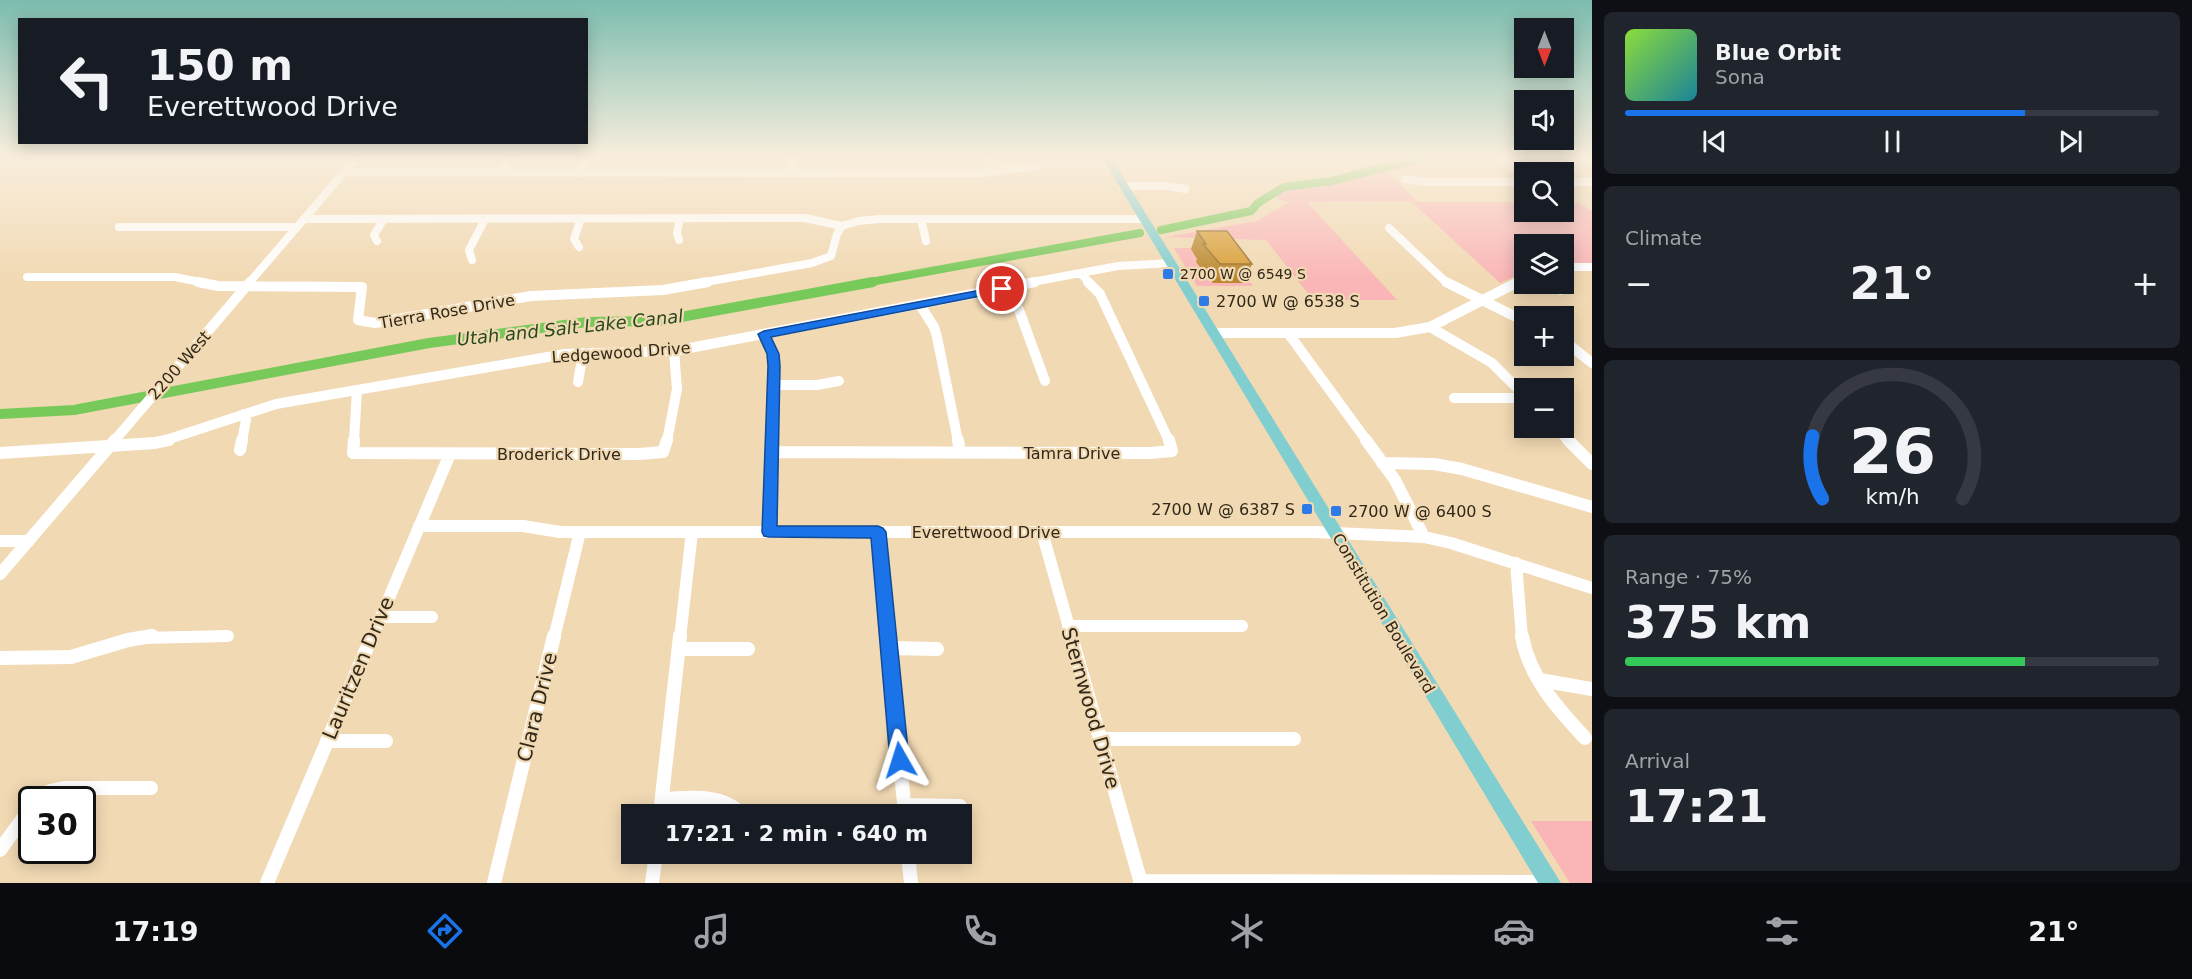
<!DOCTYPE html>
<html lang="en">
<head>
<meta charset="utf-8">
<style>
	body { margin:0; font-family:"DejaVu Sans",sans-serif; background:#20242c; color:#f1f3f6; height:100vh; display:flex; flex-direction:column; font-size:22px; white-space:nowrap }
	* { box-sizing:border-box; margin:0 }
	p { font-size:20px; color:#9ea1a6 }
	.icon { flex:none; width:33px; height:33px; fill:none; stroke:currentColor; stroke-width:2; stroke-linecap:round; stroke-linejoin:round }
	.map { position:relative; flex:1; overflow:hidden }
	.drawer { display:flex; flex-direction:column; gap:12px; padding:12px; background:#0d0f14; width:600px }
	.drawer>* { flex:none }
	.hud { position:absolute; left:18px; top:18px; width:570px; height:126px; border-radius:0px; box-shadow:0 3px 15px #0003; background:#171b24; color:#f1f3f6; overflow:hidden }
	.needle { width:39px; rotate:180deg }
	.tools { position:absolute; left:1514px; top:18px; display:grid; gap:12px }
	.tools a { display:grid; place-items:center; width:60px; height:60px; border-radius:0px; background:#171b24; box-shadow:0 3px 15px #0003; font-size:30px }
	.speed { position:absolute; left:18px; top:786px; display:flex; gap:12px; font-size:30px; font-weight:700; text-align:center }
	.speed>* { display:grid; place-content:center; width:78px; height:78px; border-radius:50%; background:#171b24; box-shadow:0 3px 15px #0003; line-height:1 }
	.speed .limit { border:3px solid #111; border-radius:9px; background:#fff; color:#111 }
	.pin { position:absolute; display:grid; place-items:center; width:51px; height:51px; color:#fff; margin:-26px; border:3px solid #fff; border-radius:50%; box-shadow:0 2px 6px #0007 }
	.me { position:absolute; width:66px; margin:-33px; rotate:354deg; stroke-linejoin:round; filter:drop-shadow(0 0 4px #0008) }
	.turn { display:flex; align-items:center; gap:21px; height:126px; padding:0 30px; font-size:27px }
	.turn .icon { width:78px; height:78px; stroke-width:2.5 }
	.turn b { display:block; font-size:42px; line-height:51px }
	.big { font-size:45px; font-weight:700; line-height:1.1 }
	.drawer .card { flex:1; display:flex; flex-direction:column; justify-content:center; gap:9px; min-width:0; padding:0 21px; border-radius:9px; background:#20242c }
	.drawer .dial { align-items:center; gap:0 }
	.dial svg { height:156px; overflow:visible; fill:none; stroke:#363941; stroke-width:7; stroke-linecap:round; text-anchor:middle }
	.dial text { fill:#f1f3f6; stroke:none }
	.song { display:flex; align-items:center; gap:18px }
	.cover { width:72px; height:72px; border-radius:9px; background:linear-gradient(135deg,hsl(90 70% 55%),hsl(190 70% 35%)) }
	.played { height:6px; border-radius:3px; background:linear-gradient(90deg,#1a73e8 75%,#363941 75%) }
	.keys { display:flex; justify-content:space-around; direction:ltr }
	.heat { display:flex; justify-content:space-between; align-items:center; font-size:33px; direction:ltr }
	.charge { height:9px; border-radius:4px; background:linear-gradient(90deg,#34c759 75%,#363941 0) }
	.trip { position:absolute; left:621px; top:804px; width:351px; height:60px; border-radius:0px; background:#171b24; box-shadow:0 3px 15px #0003; font-weight:700; line-height:60px; text-align:center }
	.menu { display:flex; height:96px; justify-content:space-around; align-items:center; background:#090b0e; color:#9ea1a6 }
	.menu .icon { width:42px; height:42px }
	.menu .selected { color:#1a73e8 }
	.menu b { font-size:27px; color:#f1f3f6 }
	main { display:flex; flex:1; min-height:0 }
	.map>svg:first-child { display:block }
</style>
</head>
<body>
<main>
<div class="map">
<svg width="1592" height="883" viewBox="0 0 1592 883">
	<rect width="100%" height="100%" fill="#f1d9b3"/>
	<path fill="#fab6b7" d="M1383,171L1399,183L1416,201L1307,202L1397,300H1313L1266,240L1166,237L1257,221L1289,202L1282,201L1275,196L1290,188L1334,182Z
		M1412,202H1524V212H1563V202H1578L1592,211V263H1563V244H1524V272L1500,283Z
		M1174,248H1226L1253,286H1197Z
		M1531,821H1592V883H1570Z"/>
	<g fill="none" stroke-linecap="round" stroke-linejoin="round">
		<path stroke="#77c959" stroke-width="8" d="M1161,230L1251,211L1258,203L1284,187L1331,181L1430,156
			M865,283L1140,233"/>
		<path stroke="#77c959" stroke-width="10" d="M0,414L74,410L429,343L587,322L659,321L873,282"/>
		<path stroke="#fff" stroke-width="8" d="M792,156V173
			M986,156L992,172
			M1515,156L1508,159L1507,163L1524,176
			M345,172L983,173L1047,164H1109
			M502,172L511,156
			M580,173L587,156
			M1405,179L1426,182H1524
			M1563,182H1592
			M1123,186H1168L1185,189
			M304,219L805,218L842,226L858,221L880,219H1143
			M921,219L926,241
			M119,227H297
			M1389,228L1447,283
			M679,240L677,233L680,218
			M377,241L374,235L384,219
			M579,247L574,239L581,218
			M472,260L469,250L485,219
			M1563,267H1592
			M1081,274L1090,283
			M27,277H175L205,283
			M249,283L358,156
			M700,283L812,263L831,256L837,234L842,226
			M1027,283L1118,266L1171,263
			M1515,283L1524,279"/>
		<path stroke="#fff" stroke-width="10" d="M198,282L218,286L362,287L358,320L375,323L531,296L663,290L708,282
			M1088,282L1100,294L1169,441
			M1446,282L1524,321
			M1545,284L1561,290
			M1002,289L1019,310L1045,381
			M920,305L934,327L937,337L958,441
			M1430,327L1492,363L1524,395
			M1214,333H1395L1430,327L1518,282
			M1288,333L1367,441
			M764,334L774,360L772,441
			M1563,340L1592,363
			M578,382L583,353
			M773,385H817L839,381
			M1454,398H1524
			M1556,428L1569,441
			M114,441L250,282
			M163,441L276,404L565,354L674,351L1035,282
			M242,441L246,420L244,414
			M354,441L357,390
			M667,441L677,389L674,351"/>
		<path stroke="#fff" stroke-width="12" d="M354,440L353,453L639,454L663,452L667,440
			M958,440L960,452
			M1366,440L1395,480L1424,537
			M1568,440L1592,464
			M240,450L242,440
			M771,452L1150,453L1172,451L1169,440
			M0,453L155,443L169,440
			M1382,463L1434,464L1462,469L1592,507
			M419,526H523L560,532H1314L1424,537L1451,543L1592,588
			M769,532L772,440
			M878,532L888,638
			M1042,532L1072,638
			M0,541H29
			M1516,563L1522,638
			M0,574L115,440
			M380,617H432
			M1068,626H1242
			M142,638L228,636
			M372,638L450,454
			M554,638L580,532
			M680,638L692,532"/>
		<path stroke="#fff" stroke-width="14" d="M888,636L905,814
			M1071,636L1141,883
			M1522,636C1529,677 1558,709 1585,738
			M889,648L937,649
			M679,649H748
			M0,658L71,657L128,640L152,636
			M1540,680L1592,689
			M1100,739H1294
			M327,741H386
			M662,799C689,798 718,793 740,812
			M37,800L50,791L64,788H151
			M904,805L960,806
			M660,814L680,636
			M0,850L32,806
			M908,854L911,883
			M1140,881L1549,882
			M267,883L372,636
			M494,883L554,636
			M652,883L656,854"/>
		<path fill="#80ced0" fill-rule="evenodd" d="M1101,156H1110L1561,883H1538Z"/>
	</g>
	<path fill="#ba882e" d="M1197,231L1252,264L1244,283H1213L1196,262L1197,259L1191,249Z"/>
	<path fill="#d89e36" stroke="#976f26" stroke-width="1.5" d="M1197,231H1227L1252,264H1220L1203,244H1206Z"/>
	<linearGradient id="sky" x2="0" y2="1"><stop stop-color="#7bbcaf"/><stop offset="0.56" stop-color="#f9eedd"/><stop offset="1" stop-color="#f9eedd" stop-opacity="0"/></linearGradient>
	<rect width="1592" height="280" fill="url(#sky)"/>
	<path fill="#1a73e8" stroke="#114b97" stroke-width="1.5" d="M1002,286L1008,289L1006,291L771,337L779,354L780,366L777,526H878L883,528L886,532L909,760L906,767L900,769L893,767L890,760L871,538L769,537L764,536L762,532L768,366L767,354L758,334L764,331Z"/>
	<g fill="#2e7ae6" stroke="#f1d9b3" stroke-width="2">
		<rect x="1162" y="268" width="12" height="12" rx="3"/>
		<rect x="1198" y="295" width="12" height="12" rx="3"/>
		<rect x="1301" y="503" width="12" height="12" rx="3"/>
		<rect x="1330" y="505" width="12" height="12" rx="3"/>
	</g>
	<g text-anchor="middle" stroke-width="4.5" stroke-linejoin="round" paint-order="stroke">
		<g font-size="14" fill="#312819" stroke="#f1d9b3" text-anchor="start">
			<text x="1180" y="279">2700 W @ 6549 S</text>
		</g>
		<g font-size="16" fill="#312819" stroke="#f1d9b3" text-anchor="start">
			<text x="1216" y="307">2700 W @ 6538 S</text>
			<text x="1295" y="515" text-anchor="end">2700 W @ 6387 S</text>
			<text x="1348" y="517">2700 W @ 6400 S</text>
		</g>
		<g font-size="16" fill="#312819" stroke="#f1d9b3">
			<text transform="translate(447 311) rotate(-10)" y="6">Tierra Rose Drive</text>
			<text transform="translate(621 352) rotate(-4)" y="6">Ledgewood Drive</text>
			<text transform="translate(179 365) rotate(-49)" y="6">2200 West</text>
			<text x="1072" y="459">Tamra Drive</text>
			<text x="559" y="460">Broderick Drive</text>
			<text x="986" y="538">Everettwood Drive</text>
			<text transform="translate(1384 613) rotate(59)" y="6">Constitution Boulevard</text>
		</g>
		<g font-size="18" font-style="italic" fill="#29491d" stroke="#f1d9b3">
			<text transform="translate(570 328) rotate(-6)" y="6">Utah and Salt Lake Canal</text>
		</g>
		<g font-size="20" fill="#312819" stroke="#f1d9b3">
			<text transform="translate(358 668) rotate(-67)" y="7">Lauritzen Drive</text>
			<text transform="translate(537 707) rotate(-76)" y="7">Clara Drive</text>
			<text transform="translate(1091 708) rotate(74)" y="7">Sternwood Drive</text>
		</g>
	</g>
</svg>
<div class="tools">
<a><svg class="needle" viewBox="-14 -14 28 28"><path d="M0-13l5 13h-10z" fill="#e53935"/><path d="M0 13l5-13h-10z" fill="#9ea1a6"/></svg></a>
<a><svg class="icon" aria-label="sound" viewBox="0 0 24 24"><path d="M4 9h4l5-4v14l-5-4H4zM17 9q2 3 0 6"/></svg></a>
<a><svg class="icon" aria-label="search" viewBox="0 0 24 24"><circle cx="10" cy="10" r="6"/><path d="M15 15l6 6"/></svg></a>
<a><svg class="icon" aria-label="layers" viewBox="0 0 24 24"><path d="M12 4l9 5-9 5-9-5zM3 14l9 5 9-5"/></svg></a>
<a>+</a>
<a>−</a>
</div>
<div class="speed"><div class="limit">30</div></div>
<div class="pin" style="left:1002px;top:289px;background:#d93025"><svg class="icon" aria-label="arrive" viewBox="0 0 24 24"><path d="M6 21V4h12l-3 4 3 4H6"/></svg></div>
<svg class="me" style="left:900px;top:760px" viewBox="-20 -20 40 40"><path d="M0-17L14 15 0 8-14 15z" fill="#1a73e8" stroke="#fff" stroke-width="4"/></svg>
<div class="trip">17:21 · 2 min · 640 m</div>
<div class="hud">
<div class="turn"><svg class="icon" aria-label="left" viewBox="0 0 24 24"><path d="M17 20v-9H6M10 6l-5 5 5 5"/></svg><div><b>150 m</b>Everettwood Drive</div></div>
</div>
</div>
<section class="drawer">
<div class="card">
<div class="song"><i class="cover"></i><div><b>Blue Orbit</b><p>Sona</p></div></div>
<div class="played"></div>
<div class="keys"><svg class="icon" aria-label="previous" viewBox="0 0 24 24"><path d="M18 5L8 12l10 7zM5 5v14"/></svg><svg class="icon" aria-label="pause" viewBox="0 0 24 24"><path d="M8 5v14M16 5v14"/></svg><svg class="icon" aria-label="next" viewBox="0 0 24 24"><path d="M6 5l10 7-10 7zM19 5v14"/></svg></div>
</div>
<div class="card"><p>Climate</p>
<div class="heat"><a>−</a><b class="big">21°</b><a>+</a></div>
</div>
<div class="card dial"><svg viewBox="0 0 100 80">
<path d="M14 69A42 42 0 1 1 86 69"/>
<path d="M14 69A42 42 0 0 1 9 37" stroke="#1a73e8"/>
<text x="50" y="56" font-size="32" font-weight="700">26</text>
<text x="50" y="72" font-size="11">km/h</text>
</svg></div>
<div class="card"><p>Range · 75%</p><b class="big">375 km</b><div class="charge"></div></div>
<div class="card"><p>Arrival</p><b class="big">17:21</b></div>
</section>
</main>
<nav class="menu">
<b>17:19</b>
<svg class="icon selected" aria-label="directions" viewBox="0 0 24 24"><path d="M12 3l9 9-9 9-9-9zM9 14v-3h6M13 9l2 2-2 2"/></svg>
<svg class="icon" aria-label="music" viewBox="0 0 24 24"><path d="M9 18V5l10-2v13"/><circle cx="6" cy="18" r="3"/><circle cx="16" cy="16" r="3"/></svg>
<svg class="icon" aria-label="phone" viewBox="0 0 24 24"><path d="M5 4h4l2 5-3 2q2 4 5 5l2-3 5 2v4C11 20 4 13 5 4z"/></svg>
<svg class="icon" aria-label="climate" viewBox="0 0 24 24"><path d="M12 3v18M4 7l16 10M4 17L20 7"/></svg>
<svg class="icon" aria-label="car" viewBox="0 0 24 24"><path d="M5 17H2v-5l4-1 3-4h7l3 4 3 1v5h-3M9 17h6M6 11h13"/><circle cx="7" cy="17" r="2"/><circle cx="17" cy="17" r="2"/></svg>
<svg class="icon" aria-label="filters" viewBox="0 0 24 24"><path d="M4 7h16M4 17h16"/><circle cx="9" cy="7" r="2"/><circle cx="15" cy="17" r="2"/></svg>
<b>21°</b>
</nav>
</body>
</html>
